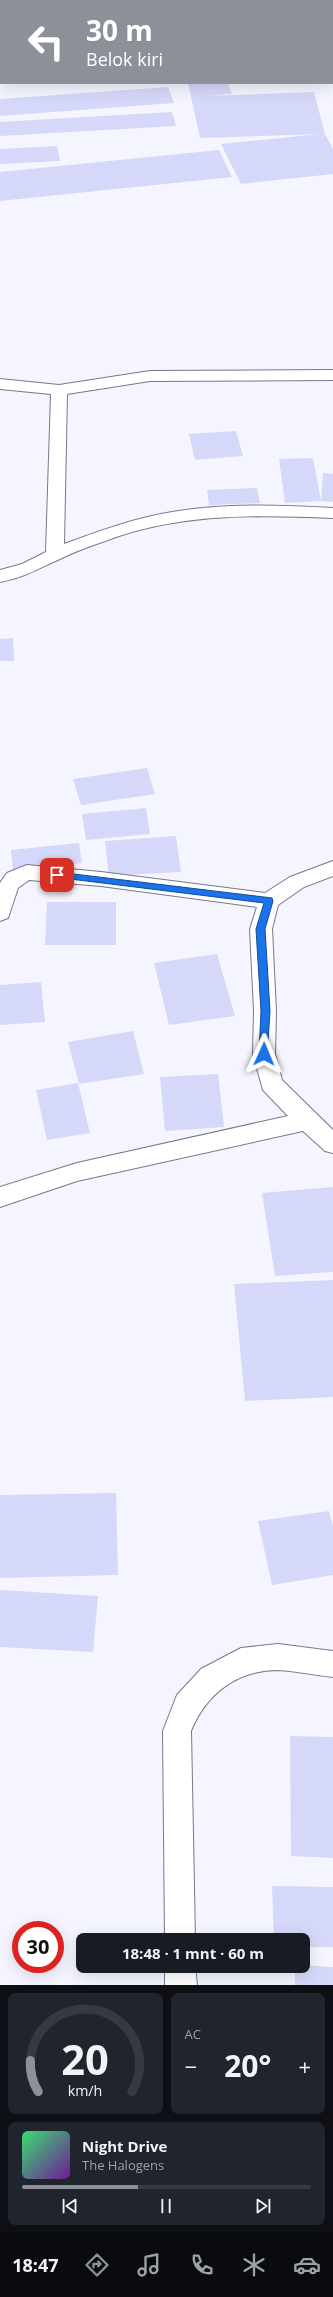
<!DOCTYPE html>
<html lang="id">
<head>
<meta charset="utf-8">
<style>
	body { margin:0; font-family:"Open Sans",sans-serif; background:#20242c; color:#f1f3f6; height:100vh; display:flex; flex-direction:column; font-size:15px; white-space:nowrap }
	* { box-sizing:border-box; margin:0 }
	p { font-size:13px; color:#9ea1a6 }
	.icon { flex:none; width:22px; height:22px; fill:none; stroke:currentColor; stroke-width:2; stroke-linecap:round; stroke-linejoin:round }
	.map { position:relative; height:1985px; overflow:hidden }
	.details { display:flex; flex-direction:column; gap:8px; padding:8px; background:#0d0f14; flex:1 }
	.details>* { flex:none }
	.hud { position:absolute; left:0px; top:0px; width:333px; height:84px; box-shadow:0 4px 16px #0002; background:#8c9099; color:#fff; overflow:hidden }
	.speed { position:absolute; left:12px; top:1921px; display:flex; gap:8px; font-size:20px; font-weight:700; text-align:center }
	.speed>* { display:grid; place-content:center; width:52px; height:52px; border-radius:50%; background:#171b24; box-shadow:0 4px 16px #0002; line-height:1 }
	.speed .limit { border:6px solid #d22; background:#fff; color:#111 }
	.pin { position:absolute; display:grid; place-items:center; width:34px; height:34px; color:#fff; margin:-17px; border-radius:8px; box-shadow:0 2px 6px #0006 }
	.me { position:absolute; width:44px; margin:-22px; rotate:1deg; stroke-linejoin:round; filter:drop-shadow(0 0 3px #0008) }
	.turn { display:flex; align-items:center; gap:14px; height:84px; padding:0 20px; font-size:18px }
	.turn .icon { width:52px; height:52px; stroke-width:2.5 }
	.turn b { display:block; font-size:28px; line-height:34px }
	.big { font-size:30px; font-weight:700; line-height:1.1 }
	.details .widget { flex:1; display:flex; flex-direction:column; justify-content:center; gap:6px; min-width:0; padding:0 14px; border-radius:8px; background:#20242c }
	.details .dial { align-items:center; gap:0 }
	.dial svg { height:104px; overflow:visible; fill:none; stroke:#363941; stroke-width:7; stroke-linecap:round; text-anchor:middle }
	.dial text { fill:#f1f3f6; stroke:none }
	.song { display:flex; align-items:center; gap:12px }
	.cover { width:48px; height:48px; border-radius:6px; background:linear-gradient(135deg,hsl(140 70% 55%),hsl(280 70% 35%)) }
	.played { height:4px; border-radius:2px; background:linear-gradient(90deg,#8c9099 40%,#363941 40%) }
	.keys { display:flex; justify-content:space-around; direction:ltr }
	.heat { display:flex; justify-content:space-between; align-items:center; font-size:22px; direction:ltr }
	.details .tiles { flex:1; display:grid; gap:8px; grid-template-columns:1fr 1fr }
	.widget:last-child { grid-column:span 2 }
	.trip { position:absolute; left:76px; top:1933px; width:234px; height:40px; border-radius:8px; background:#171b24; box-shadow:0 4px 16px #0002; font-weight:700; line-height:40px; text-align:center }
	.tab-bar { display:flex; height:64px; justify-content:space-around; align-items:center; background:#090b0e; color:#9ea1a6 }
	.tab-bar .icon { width:28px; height:28px }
	.tab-bar .on { color:#8c9099 }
	.tab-bar b { font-size:18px; color:#f1f3f6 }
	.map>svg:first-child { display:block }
</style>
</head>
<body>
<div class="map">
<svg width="333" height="1985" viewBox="0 0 333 1985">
	<rect width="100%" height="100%" fill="#f5f5ff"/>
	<path fill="#d6d8f9" d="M188,83H228L232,94L206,96L314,92L325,134L333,149V174L241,184L221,144L320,134L200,138Z
		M168,87L174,103L0,116V99Z
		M172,112L176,126L0,136V122Z
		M57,146L60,161L0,164V149Z
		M219,150L232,177L0,201V172Z
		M236,431L243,456L195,460L189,434Z
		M313,458L321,501L285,503L279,459Z
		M323,473L333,474V502L321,501Z
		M257,488L260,503L209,505L207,490Z
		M13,638L14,661H0V639Z
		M147,768L155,794L81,805L73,779Z
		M146,808L150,834L86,840L82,814Z
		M176,836L181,872L109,876L105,841Z
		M79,843L82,863L13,870L11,850Z
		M47,902H116V945H45Z
		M217,954L235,1016L169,1025L154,963Z
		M41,982L45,1022L0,1025V985Z
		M133,1031L144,1074L79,1084L68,1042Z
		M218,1074L224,1127L165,1131L160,1077Z
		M78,1083L90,1133L47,1140L36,1090Z
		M333,1187V1272L275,1276L262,1193Z
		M333,1280V1397L245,1401L234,1284Z
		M116,1493L118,1575L0,1578V1495Z
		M329,1511L333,1526V1575L272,1585L258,1521Z
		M0,1590L98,1596L93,1652L0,1647Z
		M290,1736L333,1737V1858L291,1856Z
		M272,1886L333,1887V1947H303V1940H274Z
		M303,1965L333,1967V1985H295V1966Z"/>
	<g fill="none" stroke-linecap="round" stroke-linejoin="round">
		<defs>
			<path id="street" d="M332,75H333V83H332Z
				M333,370V380L150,381L67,394L64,544C99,531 135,518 172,512C225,503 279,505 333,508V518C261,515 189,513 119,536C100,543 80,549 62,558C41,567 24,578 0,582V570L22,564L46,552L51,394L0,389V379L59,385L150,371Z
				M333,861V876L304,887L278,905L272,929L276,1011L275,1054L282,1080L333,1130V1153L325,1151L303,1131L77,1181L0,1207V1187L77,1163L288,1116L263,1090L253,1054L254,1011L250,929L257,907L101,886L29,880L18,888L8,918L0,921V883L7,873L27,865L101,872L265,893L290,877Z
				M278,1644L333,1651V1677C315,1675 296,1671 278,1670C237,1670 206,1694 191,1731L195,1940H165L163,1731L177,1695L201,1669L241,1648Z
				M165,1966H195L197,1985H165Z"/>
		</defs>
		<use href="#street" stroke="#76788c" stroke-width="2"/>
		<use href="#street" fill="#fff" fill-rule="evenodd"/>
	</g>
	<path fill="#1a73e8" stroke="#114b97" d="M57,872L272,898L273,901L265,929L270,1011L267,1057H261L259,1054L261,1011L256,929L264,903L54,877L52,875Z"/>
</svg>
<div class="speed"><div class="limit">30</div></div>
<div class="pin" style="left:57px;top:875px;background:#d93025"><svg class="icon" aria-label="arrive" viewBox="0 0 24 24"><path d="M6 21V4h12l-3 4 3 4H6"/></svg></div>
<svg class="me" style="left:264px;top:1054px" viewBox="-20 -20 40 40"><path d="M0-17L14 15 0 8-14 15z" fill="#1a73e8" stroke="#fff" stroke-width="4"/></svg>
<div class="trip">18:48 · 1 mnt · 60 m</div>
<div class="hud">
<div class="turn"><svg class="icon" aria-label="left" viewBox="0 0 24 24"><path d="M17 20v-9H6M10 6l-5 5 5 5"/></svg><div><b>30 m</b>Belok kiri</div></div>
</div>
</div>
<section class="details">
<div class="tiles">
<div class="widget dial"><svg viewBox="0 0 100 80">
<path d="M14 69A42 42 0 1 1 86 69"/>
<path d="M14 69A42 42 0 0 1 8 45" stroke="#8c9099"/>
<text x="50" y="56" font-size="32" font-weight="700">20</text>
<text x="50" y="72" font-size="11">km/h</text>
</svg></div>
<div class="widget"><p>AC</p>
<div class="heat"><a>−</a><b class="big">20°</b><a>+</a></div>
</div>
<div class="widget">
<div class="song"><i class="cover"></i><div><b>Night Drive</b><p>The Halogens</p></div></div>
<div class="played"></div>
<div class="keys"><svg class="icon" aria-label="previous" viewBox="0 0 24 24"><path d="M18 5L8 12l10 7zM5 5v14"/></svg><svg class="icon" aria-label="pause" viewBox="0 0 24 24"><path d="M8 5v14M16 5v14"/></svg><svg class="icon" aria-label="next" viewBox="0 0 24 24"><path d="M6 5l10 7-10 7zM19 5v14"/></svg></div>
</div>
</div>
</section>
<nav class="tab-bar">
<b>18:47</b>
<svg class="icon on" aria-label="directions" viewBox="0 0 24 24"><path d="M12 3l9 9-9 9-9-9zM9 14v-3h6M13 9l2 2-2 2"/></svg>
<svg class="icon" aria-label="music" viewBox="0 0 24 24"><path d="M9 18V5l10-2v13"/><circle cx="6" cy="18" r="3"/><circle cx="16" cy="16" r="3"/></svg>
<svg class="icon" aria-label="phone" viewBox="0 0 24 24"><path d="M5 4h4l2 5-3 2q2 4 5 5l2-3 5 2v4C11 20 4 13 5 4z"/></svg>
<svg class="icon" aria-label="climate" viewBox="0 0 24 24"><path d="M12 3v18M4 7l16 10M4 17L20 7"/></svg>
<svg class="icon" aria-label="car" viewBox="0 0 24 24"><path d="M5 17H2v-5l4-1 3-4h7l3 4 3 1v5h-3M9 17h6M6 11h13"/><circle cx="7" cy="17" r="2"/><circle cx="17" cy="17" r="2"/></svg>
</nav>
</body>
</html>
